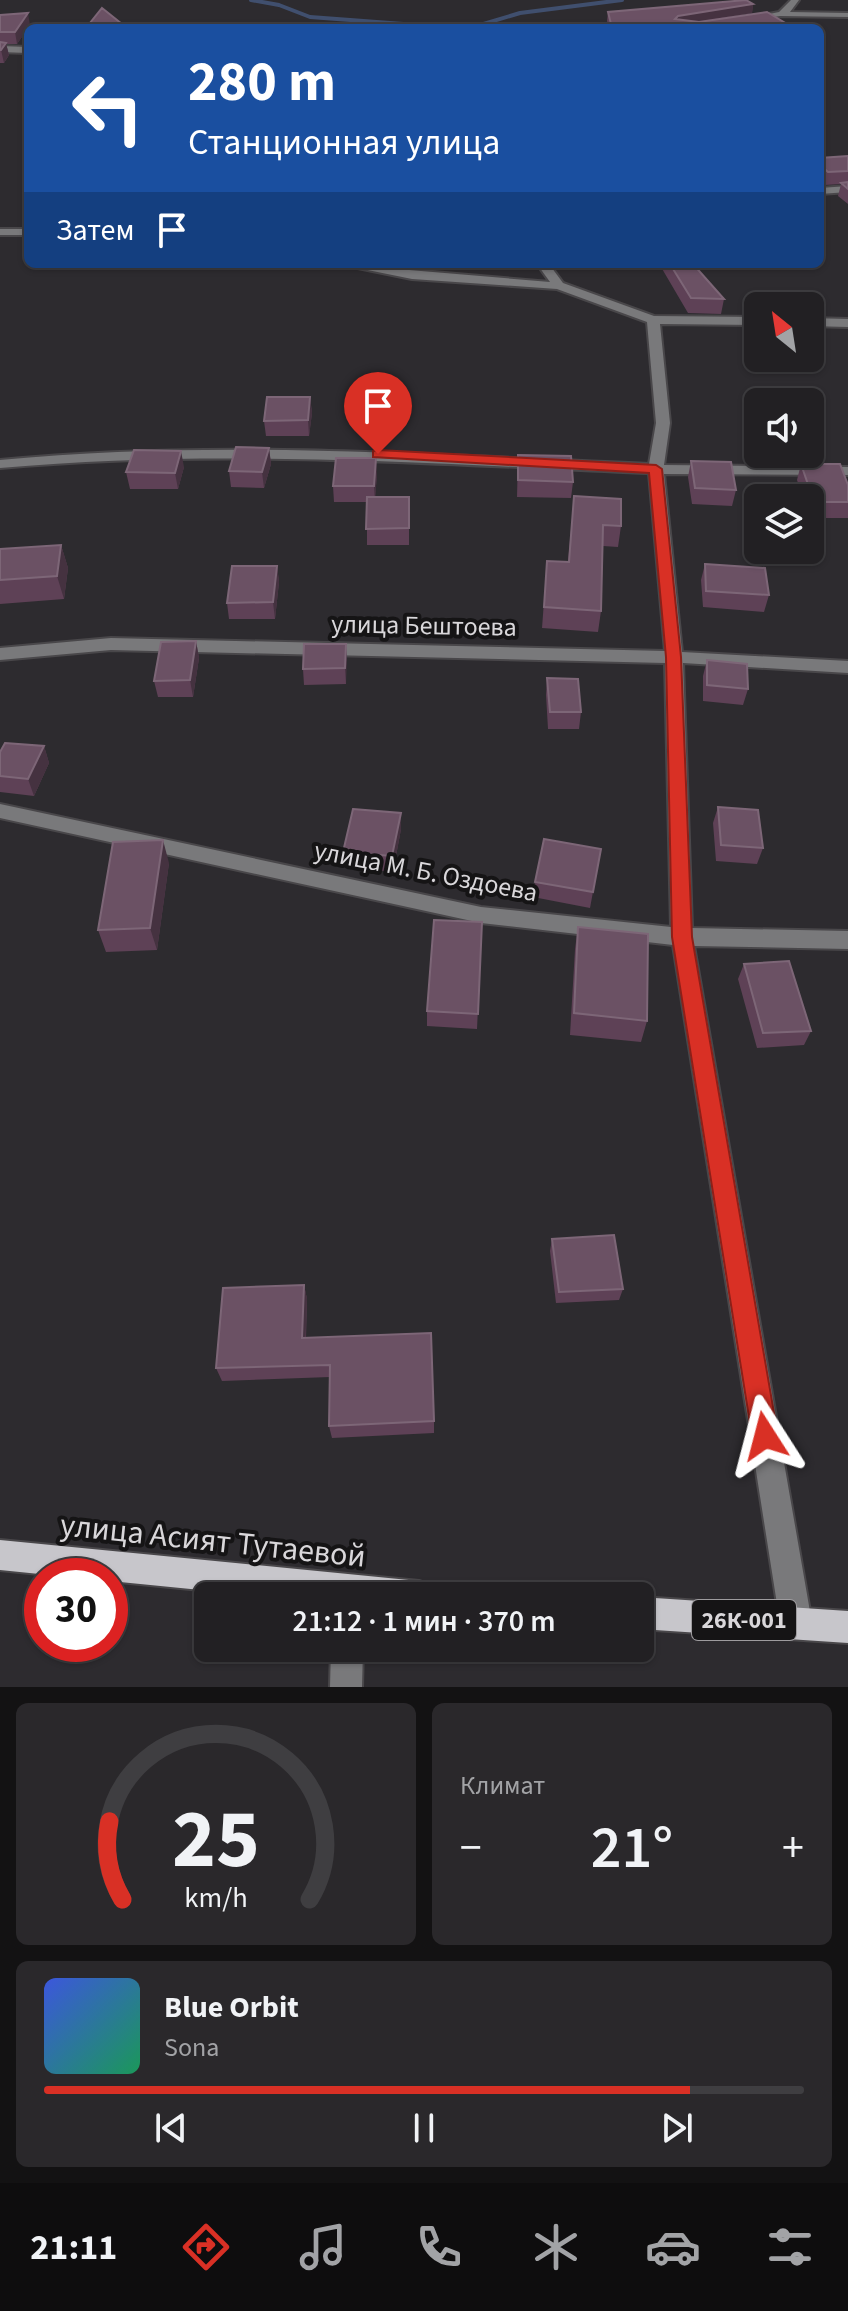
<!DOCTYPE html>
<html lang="ru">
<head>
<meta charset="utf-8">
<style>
	body { margin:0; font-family:"Source Sans 3",sans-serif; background:#2a282b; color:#f1f3f6; height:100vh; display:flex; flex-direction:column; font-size:30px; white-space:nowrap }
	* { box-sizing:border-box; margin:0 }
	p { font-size:26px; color:#a2a3a6 }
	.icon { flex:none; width:44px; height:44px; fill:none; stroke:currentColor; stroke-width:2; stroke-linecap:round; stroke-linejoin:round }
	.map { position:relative; height:1687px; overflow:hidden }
	.sheet { display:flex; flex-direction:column; gap:16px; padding:16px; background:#131213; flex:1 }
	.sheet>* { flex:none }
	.top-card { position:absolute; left:24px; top:24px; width:800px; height:244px; border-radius:12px; box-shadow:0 2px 6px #0004,0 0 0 2px #3f3e41; background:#1a4fa0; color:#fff; overflow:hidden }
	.needle { width:52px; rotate:330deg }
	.controls { position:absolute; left:744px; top:292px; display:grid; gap:16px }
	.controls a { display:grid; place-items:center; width:80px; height:80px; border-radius:12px; background:#222023; box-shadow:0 2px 6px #0004,0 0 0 2px #3f3e41; font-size:40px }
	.speed { position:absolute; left:24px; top:1558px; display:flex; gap:16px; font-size:40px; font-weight:700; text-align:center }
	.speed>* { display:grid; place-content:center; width:104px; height:104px; border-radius:50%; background:#222023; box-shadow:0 2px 6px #0004,0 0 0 2px #3f3e41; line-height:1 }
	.speed .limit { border:12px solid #d22; background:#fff; color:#111 }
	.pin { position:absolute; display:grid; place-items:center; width:68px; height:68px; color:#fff; margin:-82px -34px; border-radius:50% 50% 50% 0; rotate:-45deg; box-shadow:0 0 8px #0007 }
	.pin .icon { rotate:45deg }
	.me { position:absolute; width:88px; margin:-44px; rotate:351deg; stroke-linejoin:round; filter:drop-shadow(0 0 6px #0008) }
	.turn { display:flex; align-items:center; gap:28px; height:168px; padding:0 32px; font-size:36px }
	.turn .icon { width:104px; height:104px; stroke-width:2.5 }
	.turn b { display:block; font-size:56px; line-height:68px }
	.then { display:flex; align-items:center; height:76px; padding:0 32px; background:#0003; gap:16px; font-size:30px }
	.big { font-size:60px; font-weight:600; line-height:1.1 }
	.sheet .tile { flex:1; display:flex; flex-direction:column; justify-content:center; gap:12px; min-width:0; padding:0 28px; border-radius:12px; background:#2a282b }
	.sheet .dial { align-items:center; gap:0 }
	.dial svg { height:208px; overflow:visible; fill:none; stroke:#3f3e41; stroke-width:7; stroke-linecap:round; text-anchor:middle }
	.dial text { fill:#f1f3f6; stroke:none }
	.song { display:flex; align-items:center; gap:24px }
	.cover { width:96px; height:96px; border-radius:12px; background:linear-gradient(135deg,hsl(230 70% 55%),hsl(150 70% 35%)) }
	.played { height:8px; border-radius:4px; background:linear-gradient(90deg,#d93025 85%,#3f3e41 85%) }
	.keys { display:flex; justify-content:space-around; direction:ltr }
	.heat { display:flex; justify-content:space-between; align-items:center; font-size:44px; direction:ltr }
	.sheet .tiles { flex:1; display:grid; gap:16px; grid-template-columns:1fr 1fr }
	.tile:last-child { grid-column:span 2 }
	.trip { position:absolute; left:194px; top:1582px; width:460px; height:80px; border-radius:12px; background:#222023; box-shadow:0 2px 6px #0004,0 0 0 2px #3f3e41; font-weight:600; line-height:80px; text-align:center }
	.tabs { display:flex; height:128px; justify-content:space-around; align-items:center; background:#0e0d0e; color:#a2a3a6 }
	.tabs .icon { width:56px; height:56px }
	.tabs .current { color:#d93025 }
	.tabs b { font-size:36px; color:#f1f3f6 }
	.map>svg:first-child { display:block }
</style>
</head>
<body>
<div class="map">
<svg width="848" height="1687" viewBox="0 0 848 1687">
	<rect width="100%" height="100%" fill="#2d2b2f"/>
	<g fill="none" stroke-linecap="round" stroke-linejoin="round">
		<path stroke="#404f6e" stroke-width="4" d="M251,0L279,5L310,17L457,28
			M470,28L520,13L622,0"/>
		<defs>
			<path id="minor" d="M791,0H799L790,12L848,13V17L780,16L748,21L744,19L779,12Z
				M0,46L28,47V53L0,52Z
				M848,186V192L820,194V188Z
				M0,229H28V235H0Z
				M338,264L550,282L537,264H549L563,283L654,316L758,317V325L660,324L670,423L664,465L848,467V475L664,474L682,652L848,661V673L683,663L692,928L848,931V949L694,946L812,1623L807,1634L796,1639L785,1634L780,1623L673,945L481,923L0,818V804L481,907L671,927L665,663L111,650L0,660V648L111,638L665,651L649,473C432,464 217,448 0,468V460C217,439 432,455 649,464L656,423L647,322L557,289L412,279Z
				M810,318L848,319V327L810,326Z
				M331,1648H363L362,1687H330Z"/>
			<path id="major" d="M0,1540L419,1581L430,1585L434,1596H262L110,1581V1576H59L0,1570Z
				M640,1597L848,1611V1643L640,1629Z"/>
		</defs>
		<use href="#minor" stroke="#49474a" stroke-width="4"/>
		<use href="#major" stroke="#49474a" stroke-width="4"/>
		<use href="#minor" fill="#79797b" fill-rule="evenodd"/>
		<use href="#major" fill="#c7c6cb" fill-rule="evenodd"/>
	</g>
	<path fill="#5e4156" d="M753,4L752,13L698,22L792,28H609L607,21L608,12Z
		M0,15L30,25L17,44H6L9,55L4,63H0Z
		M848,156V204L838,196L841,184L825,185L820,180V158Z
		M649,264H693L724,299L721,314L688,313L661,267L652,268Z
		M310,397L312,413L309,436H266L264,421Z
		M269,448L271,464L264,488L231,487L229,471Z
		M518,455L573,482L571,498L517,497Z
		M691,461L736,490L732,506L692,504L688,477Z
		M801,464L848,485V518H810V498H803L797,480Z
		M184,467L178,489H130L126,472Z
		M377,474L375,497H409V545H367V502H334L333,486Z
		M574,496L621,526L618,547L603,546L601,611L598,632L542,628L547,561L568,562Z
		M61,545L68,568L64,599L0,604V549Z
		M705,564L769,595L764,612L703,607L701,580Z
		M277,566L279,582L275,619H229L227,603Z
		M196,641L199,658L193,697H158L154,681Z
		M346,644V684L304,685L303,669Z
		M707,660L748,689L743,705L703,701V676Z
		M547,678L581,712L579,729H548L546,695Z
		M44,746L49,763L34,796L0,792V752Z
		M718,807L763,848L757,864L716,861L713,823Z
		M401,829L393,872L344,867L343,852Z
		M601,849L590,908L533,897L535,882Z
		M169,863L157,950L106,952L98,930Z
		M482,922L477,1029L427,1026V1011Z
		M578,927L647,1021L641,1042L570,1035L575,949Z
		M744,964L811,1031L804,1045L757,1048L738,979Z
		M552,1239L623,1289L619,1300L556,1303L550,1251Z
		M304,1285L307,1299L306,1338L434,1421V1433L332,1438L329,1426L330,1377L222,1381L216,1368Z"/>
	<path fill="#453240" d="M753,4L752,13L677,25L675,19L678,16Z
		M28,13L30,25L17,44L15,32Z
		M6,43L9,55L4,63L1,50Z
		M653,264H662L661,267L652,268Z
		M310,397L312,413L309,436L308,420Z
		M269,448L271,464L264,488L262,472Z
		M181,451L184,467L178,489L175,473Z
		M376,458L377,474L375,502L374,486Z
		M61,545L68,568L64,599L57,576Z
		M277,566L279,582L275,619L273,602Z
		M196,641L199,658L193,697L190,680Z
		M346,644L347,660L346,684L345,668Z
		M44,746L49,763L34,796L28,779Z
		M401,813V829L393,872L392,856Z
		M163,840L169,863L157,950L150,928Z
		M304,1285L307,1299L305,1351L302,1338Z"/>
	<path fill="#6b5164" stroke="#7d6677" stroke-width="2" d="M746,0L753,4L678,16L675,19L699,22L767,12L792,27L612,28L608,12Z
		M102,8L127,28H86Z
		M28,13L15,32H0V15Z
		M0,42L6,43L1,50H0Z
		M848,156V171L828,172L820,165V158Z
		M848,182V189L841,183Z
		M670,264H693L724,299L691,298Z
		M267,397H310L308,420L264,421Z
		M236,447L269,448L262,472L229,471Z
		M134,450L181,451L175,473L126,472Z
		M518,455L571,456L573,482L518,480Z
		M336,458H376L374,486H333Z
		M691,461L731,462L736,490L695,488Z
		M801,464H840L848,485V502H814Z
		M574,496L621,499V526L603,525L601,611L544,607L547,561L569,562Z
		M367,497H409V528L366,529Z
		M61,545L57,576L0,580V549Z
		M705,564L765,568L769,595L706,591Z
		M232,566H277L273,602L227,603Z
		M196,641L190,680L154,681L161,642Z
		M304,644H346L345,668L303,669Z
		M707,660L747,664L748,689L707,685Z
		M547,678L578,679L581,712H550Z
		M5,743L44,746L28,779L0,776V752Z
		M718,807L758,810L763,848L721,845Z
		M353,809L401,813L392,856L343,852Z
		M544,839L601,849L593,892L535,882Z
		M163,840L150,928L98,930L113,842Z
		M434,920L482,922L478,1014L427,1011Z
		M578,927L648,934L647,1021L574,1013Z
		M789,961L811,1031L763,1033L744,964Z
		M614,1235L623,1289L559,1292L552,1239Z
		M304,1285L302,1338L431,1333L434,1421L329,1426L330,1365L216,1368L223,1288Z"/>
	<path fill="#d93025" stroke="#8d1f18" stroke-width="2" d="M378,450L656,465L662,469L681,657L692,937L778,1436L774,1445L765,1449L756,1445L752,1436L672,937L666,657L649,473L373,457V451Z"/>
	<g text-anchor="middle" stroke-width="8" stroke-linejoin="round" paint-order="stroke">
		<rect fill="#151415" stroke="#9e9c9f" stroke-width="2" x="692" y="1600" width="104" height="40" rx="6"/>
		<g font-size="24" font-weight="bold" fill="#d9d7da">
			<text x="744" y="1628">26К-001</text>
		</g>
		<g font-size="26" fill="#d9d7da" stroke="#151415">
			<text transform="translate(424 625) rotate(1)" y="9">улица Бештоева</text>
			<text transform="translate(426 871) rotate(11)" y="9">улица М. Б. Оздоева</text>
		</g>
		<g font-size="32" fill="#d9d7da" stroke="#151415">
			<text transform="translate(213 1540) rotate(6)" y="11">улица Асият Тутаевой</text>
		</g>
	</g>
</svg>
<div class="controls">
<a><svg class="needle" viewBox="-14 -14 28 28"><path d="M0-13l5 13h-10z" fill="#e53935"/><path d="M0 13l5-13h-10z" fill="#a2a3a6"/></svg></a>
<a><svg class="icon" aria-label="sound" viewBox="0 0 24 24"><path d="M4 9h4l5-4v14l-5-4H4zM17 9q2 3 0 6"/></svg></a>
<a><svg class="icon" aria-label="layers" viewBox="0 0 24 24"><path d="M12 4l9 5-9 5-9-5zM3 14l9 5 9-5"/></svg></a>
</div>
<div class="speed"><div class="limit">30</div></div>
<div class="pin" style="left:378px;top:454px;background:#d93025"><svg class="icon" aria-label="arrive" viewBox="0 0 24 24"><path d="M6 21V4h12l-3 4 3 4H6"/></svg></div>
<svg class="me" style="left:765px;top:1436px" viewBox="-20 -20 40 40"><path d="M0-17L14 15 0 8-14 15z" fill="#d93025" stroke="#fff" stroke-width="4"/></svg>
<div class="trip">21:12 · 1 мин · 370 m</div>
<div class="top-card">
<div class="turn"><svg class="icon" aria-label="left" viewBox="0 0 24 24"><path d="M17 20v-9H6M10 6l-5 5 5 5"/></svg><div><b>280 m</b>Станционная улица</div></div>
<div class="then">Затем<svg class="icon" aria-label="arrive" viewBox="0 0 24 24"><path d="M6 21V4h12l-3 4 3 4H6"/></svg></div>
</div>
</div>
<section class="sheet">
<div class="tiles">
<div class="tile dial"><svg viewBox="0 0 100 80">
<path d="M14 69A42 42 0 1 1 86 69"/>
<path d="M14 69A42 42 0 0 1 9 39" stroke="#d93025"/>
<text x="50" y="56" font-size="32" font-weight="700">25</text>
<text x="50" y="72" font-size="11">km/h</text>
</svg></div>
<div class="tile"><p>Климат</p>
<div class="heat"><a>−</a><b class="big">21°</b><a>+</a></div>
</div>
<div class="tile">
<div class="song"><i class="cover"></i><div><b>Blue Orbit</b><p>Sona</p></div></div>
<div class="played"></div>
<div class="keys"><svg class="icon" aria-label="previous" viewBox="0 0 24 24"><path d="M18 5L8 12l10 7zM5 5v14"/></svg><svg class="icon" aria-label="pause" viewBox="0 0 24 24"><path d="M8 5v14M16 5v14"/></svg><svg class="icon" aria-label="next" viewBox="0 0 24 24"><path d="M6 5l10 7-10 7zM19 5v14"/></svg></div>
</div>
</div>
</section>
<nav class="tabs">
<b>21:11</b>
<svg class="icon current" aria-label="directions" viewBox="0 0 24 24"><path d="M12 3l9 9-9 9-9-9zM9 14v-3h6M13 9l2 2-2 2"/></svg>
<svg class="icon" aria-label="music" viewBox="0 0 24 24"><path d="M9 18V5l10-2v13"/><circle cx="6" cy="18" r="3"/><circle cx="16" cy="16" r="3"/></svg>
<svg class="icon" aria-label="phone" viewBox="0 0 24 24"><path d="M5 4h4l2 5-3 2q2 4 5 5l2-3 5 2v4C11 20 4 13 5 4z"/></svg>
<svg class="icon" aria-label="climate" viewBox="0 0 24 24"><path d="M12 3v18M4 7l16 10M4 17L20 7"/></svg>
<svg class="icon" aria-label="car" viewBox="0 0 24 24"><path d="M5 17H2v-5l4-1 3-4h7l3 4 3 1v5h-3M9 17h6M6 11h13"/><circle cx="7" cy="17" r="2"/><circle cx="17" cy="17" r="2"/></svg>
<svg class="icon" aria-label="filters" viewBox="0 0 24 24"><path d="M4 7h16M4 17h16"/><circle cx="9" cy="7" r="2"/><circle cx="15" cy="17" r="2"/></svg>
</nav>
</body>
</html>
